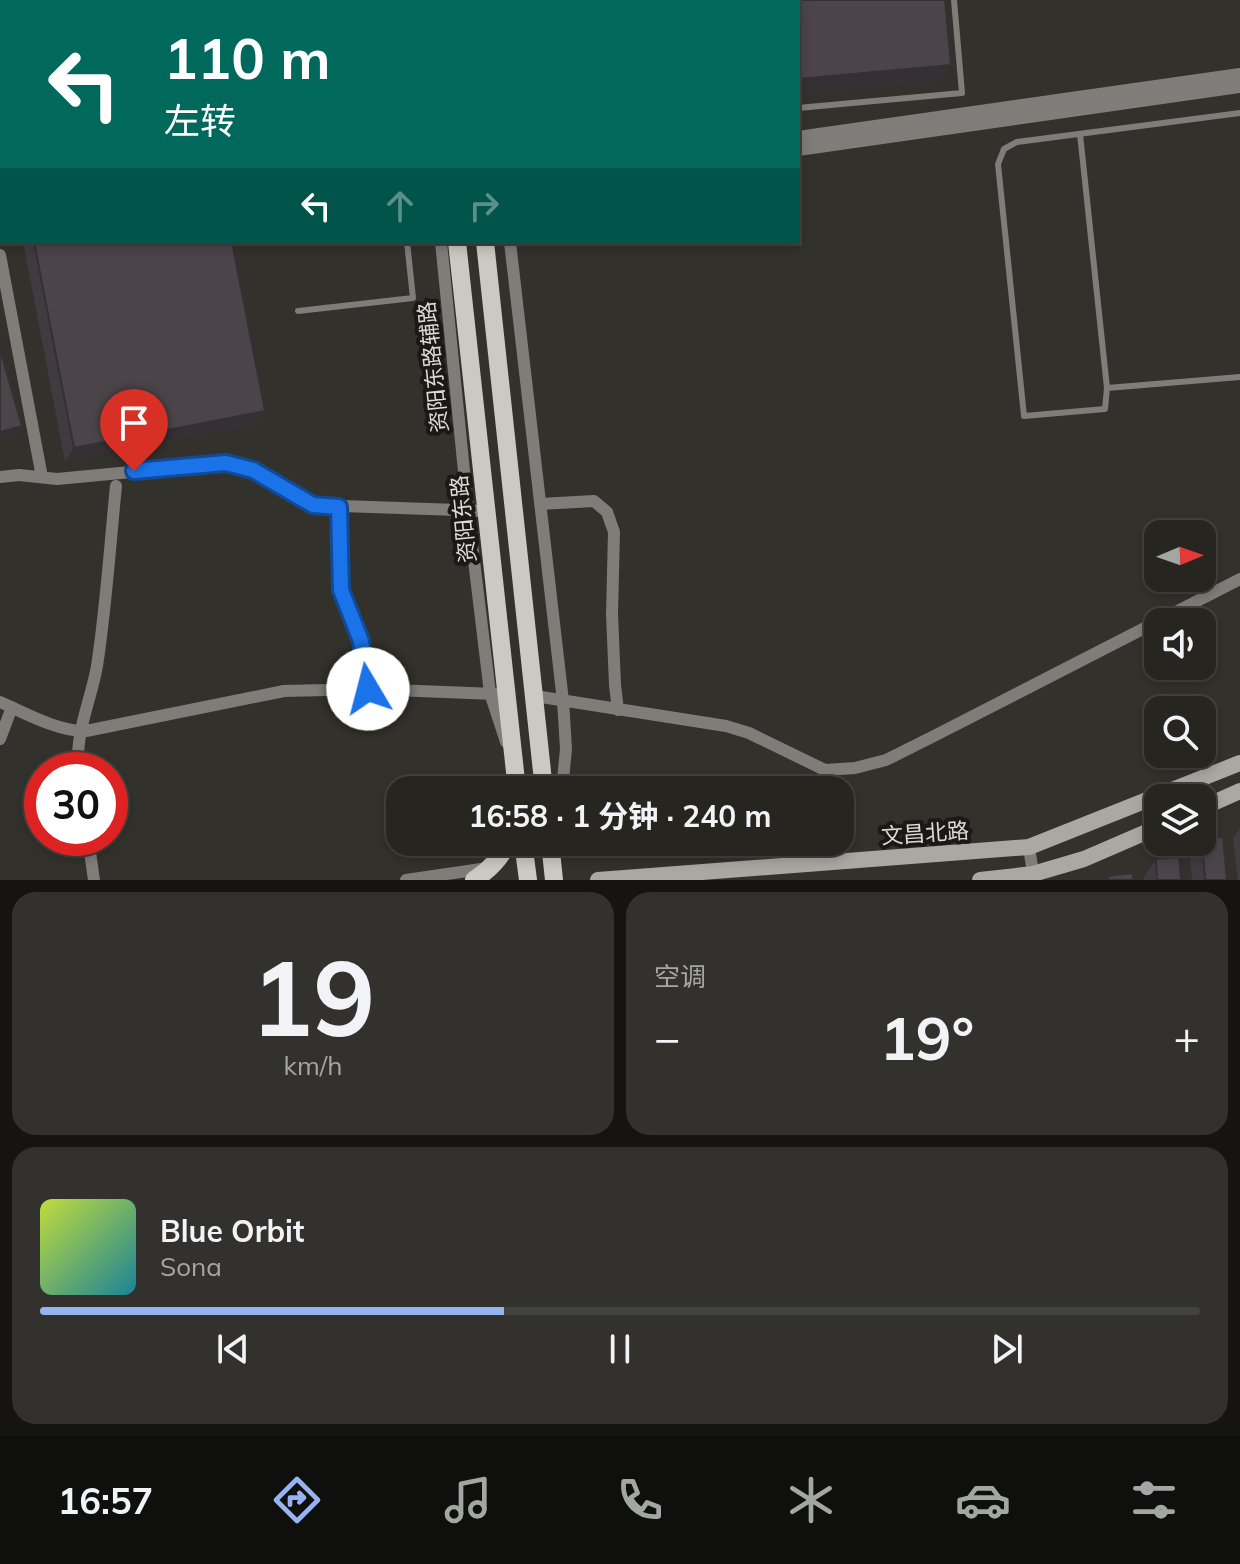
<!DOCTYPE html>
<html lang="zh">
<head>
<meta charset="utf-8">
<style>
	body { margin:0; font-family:Mulish,"Noto Sans SC",sans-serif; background:#32312d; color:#f1f3f6; height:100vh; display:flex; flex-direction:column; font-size:30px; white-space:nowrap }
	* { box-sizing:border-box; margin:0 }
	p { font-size:26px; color:#a4a5a5 }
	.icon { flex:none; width:44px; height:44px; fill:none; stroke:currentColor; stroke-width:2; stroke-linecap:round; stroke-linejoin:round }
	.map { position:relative; height:880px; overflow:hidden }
	.drawer { display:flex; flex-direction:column; gap:12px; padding:12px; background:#151412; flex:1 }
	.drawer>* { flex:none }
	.banner { position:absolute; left:0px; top:0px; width:800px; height:244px; box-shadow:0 4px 12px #0003,0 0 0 2px #42423e; background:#00695c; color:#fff; overflow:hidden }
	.needle { width:52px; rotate:88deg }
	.controls { position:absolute; left:1144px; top:520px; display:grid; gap:16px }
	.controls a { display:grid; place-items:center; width:72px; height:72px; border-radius:16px; background:#262520; box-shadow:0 4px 12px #0003,0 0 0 2px #42423e; font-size:40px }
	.speed { position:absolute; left:24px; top:752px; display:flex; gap:16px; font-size:40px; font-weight:700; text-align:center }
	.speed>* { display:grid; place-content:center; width:104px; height:104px; border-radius:50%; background:#262520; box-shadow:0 4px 12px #0003,0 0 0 2px #42423e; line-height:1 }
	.speed .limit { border:12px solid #d22; background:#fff; color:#111 }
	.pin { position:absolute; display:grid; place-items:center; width:68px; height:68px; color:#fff; margin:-82px -34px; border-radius:50% 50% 50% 0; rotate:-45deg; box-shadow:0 0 8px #0007 }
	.pin .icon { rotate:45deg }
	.me { position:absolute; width:88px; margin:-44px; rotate:352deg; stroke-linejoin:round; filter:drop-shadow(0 0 6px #0008) }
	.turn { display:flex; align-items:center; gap:28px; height:168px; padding:0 32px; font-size:36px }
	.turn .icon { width:104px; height:104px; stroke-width:2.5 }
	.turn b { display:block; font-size:56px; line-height:68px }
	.lanes { display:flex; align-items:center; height:76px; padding:0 32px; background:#0003; justify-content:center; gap:40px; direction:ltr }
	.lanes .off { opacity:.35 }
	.big { font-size:60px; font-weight:700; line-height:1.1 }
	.drawer .widget { flex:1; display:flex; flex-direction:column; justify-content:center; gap:12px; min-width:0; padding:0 28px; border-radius:24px; background:#32312d }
	.drawer .dial { align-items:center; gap:0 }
	.dial b { font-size:104px; line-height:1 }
	.song { display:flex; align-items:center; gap:24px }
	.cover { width:96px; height:96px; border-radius:12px; background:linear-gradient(135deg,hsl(70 70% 55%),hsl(190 70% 35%)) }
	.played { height:8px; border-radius:4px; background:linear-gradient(90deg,#95b2f1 40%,#42423e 40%) }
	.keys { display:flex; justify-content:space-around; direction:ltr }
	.heat { display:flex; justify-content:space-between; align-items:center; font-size:44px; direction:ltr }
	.drawer .tiles { flex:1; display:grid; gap:12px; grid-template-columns:1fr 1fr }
	.widget:last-child { grid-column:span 2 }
	.trip { position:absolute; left:386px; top:776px; width:468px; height:80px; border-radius:24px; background:#262520; box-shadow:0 4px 12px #0003,0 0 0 2px #42423e; font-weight:700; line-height:80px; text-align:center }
	.tabs { display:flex; height:128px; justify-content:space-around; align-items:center; background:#0f0f0d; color:#a4a5a5 }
	.tabs .icon { width:56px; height:56px }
	.tabs .current { color:#95b2f1 }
	.tabs b { font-size:36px; color:#f1f3f6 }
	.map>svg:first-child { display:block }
</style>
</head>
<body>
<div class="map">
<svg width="1240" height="880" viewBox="0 0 1240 880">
	<rect width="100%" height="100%" fill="#33312b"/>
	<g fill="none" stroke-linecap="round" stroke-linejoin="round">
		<path stroke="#7e7d7a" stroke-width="6" d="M46,0V2
			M530,0V2
			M616,0V2
			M667,0V2
			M798,108L962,93L954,0
			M0,124H2
			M1080,134L1107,388L1105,409L1024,416L998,164L1004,149L1017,142L1240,113
			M298,311L413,298L407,242
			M1107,388L1240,377"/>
		<path stroke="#7e7d7a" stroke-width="12" d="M416,0V2
			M483,0V2
			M441,242L468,511L490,693L506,742
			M510,242L563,701L566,749L562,790
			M0,255L42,477
			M0,477L19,475L57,479L226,463L253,470L313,505L486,511
			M540,504L594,501L607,512L614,532L612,614L615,685L618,710
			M339,507L341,590L361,641L368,689
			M535,696L726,726L749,733L825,770L855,768L886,760L934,736L1240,579
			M0,702C25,713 59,732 86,731L284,691L368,689L495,694
			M0,739L12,707
			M79,770C74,734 91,701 97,666C106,608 110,545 116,486
			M88,838L94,880
			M1029,847L1034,880
			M406,880L488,868"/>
		<path stroke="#7e7d7a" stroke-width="14" d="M798,138L1240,75
			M798,149L1240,86"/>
		<path stroke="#a9a8a3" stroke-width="16" d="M1202,808L1240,791
			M598,880L1029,847L1240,763
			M980,880L1033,874L1084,859L1158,827"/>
		<path stroke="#cac9c2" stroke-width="18" d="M432,0V2
			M461,0V2
			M457,242L517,790
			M485,242L544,790
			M523,842L528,880
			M550,842L554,880
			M474,880C489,870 501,859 508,842"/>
	</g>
	<path fill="#403b40" d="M683,0H945L939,82L798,2H683Z
		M2,127V193L0,183V128Z
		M23,242H232L256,424L65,461Z
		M1240,828V880H1238L1233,838Z
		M1199,842H1202L1227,880H1192L1190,856Z
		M1156,859L1181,880H1144V877Z"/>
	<path fill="#343034" d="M951,65L939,82L798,95V79Z
		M265,411L256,424L65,461L74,448Z
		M22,426L12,439L0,442V432Z"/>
	<path fill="#4b454a" stroke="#343034" stroke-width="2" d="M70,0H177V2H70Z
		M219,0H386L387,2H219Z
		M573,0H614V2H573Z
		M696,0H945L951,65L798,79V2H696Z
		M34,242H232L265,411L74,448Z
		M0,349L22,426L0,432Z
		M1223,837L1227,880H1205L1202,839Z
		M1179,857L1181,880H1157L1156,859Z
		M1133,873V880H1108V876Z"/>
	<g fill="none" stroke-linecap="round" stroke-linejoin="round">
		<defs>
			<path id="route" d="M134,471L226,463L253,470L313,505L339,507L341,590L361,641L368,689"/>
		</defs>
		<use href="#route" stroke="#114b97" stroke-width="20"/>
		<use href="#route" stroke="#1a73e8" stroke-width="14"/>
	</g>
	<g text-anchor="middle" stroke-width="8" stroke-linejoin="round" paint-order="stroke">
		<g font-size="22" fill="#dbdbd6" stroke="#1a1916">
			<text transform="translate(433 367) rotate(-96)" y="8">资阳东路辅路</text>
			<text transform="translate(463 519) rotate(-96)" y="8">资阳东路</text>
			<text transform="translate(925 833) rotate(-4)" y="8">文昌北路</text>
		</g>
	</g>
</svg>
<div class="controls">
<a><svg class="needle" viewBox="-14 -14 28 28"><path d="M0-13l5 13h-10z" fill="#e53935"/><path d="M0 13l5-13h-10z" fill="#a4a5a5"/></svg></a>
<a><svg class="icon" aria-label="sound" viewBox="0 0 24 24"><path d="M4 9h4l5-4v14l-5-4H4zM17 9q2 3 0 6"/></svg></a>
<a><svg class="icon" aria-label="search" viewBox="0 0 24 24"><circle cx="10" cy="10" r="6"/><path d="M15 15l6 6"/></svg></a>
<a><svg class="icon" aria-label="layers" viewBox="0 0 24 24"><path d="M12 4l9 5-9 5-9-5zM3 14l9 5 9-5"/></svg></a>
</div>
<div class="speed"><div class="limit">30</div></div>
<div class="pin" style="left:134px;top:471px;background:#d93025"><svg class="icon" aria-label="arrive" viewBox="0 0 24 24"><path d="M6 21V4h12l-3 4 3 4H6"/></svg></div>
<svg class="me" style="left:368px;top:689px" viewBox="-20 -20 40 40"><circle r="19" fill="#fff"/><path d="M0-13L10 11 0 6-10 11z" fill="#1a73e8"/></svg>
<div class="trip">16:58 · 1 分钟 · 240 m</div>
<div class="banner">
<div class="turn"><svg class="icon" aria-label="left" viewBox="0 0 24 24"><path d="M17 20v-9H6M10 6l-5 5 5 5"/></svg><div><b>110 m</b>左转</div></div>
<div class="lanes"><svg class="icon" aria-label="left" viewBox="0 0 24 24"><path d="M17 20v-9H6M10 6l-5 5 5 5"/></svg><svg class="icon off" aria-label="ahead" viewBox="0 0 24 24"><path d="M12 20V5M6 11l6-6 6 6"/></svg><svg class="icon off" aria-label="right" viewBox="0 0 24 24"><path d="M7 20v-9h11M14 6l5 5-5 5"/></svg></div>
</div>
</div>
<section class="drawer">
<div class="tiles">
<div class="widget dial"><b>19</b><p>km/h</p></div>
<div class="widget"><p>空调</p>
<div class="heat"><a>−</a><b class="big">19°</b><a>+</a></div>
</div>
<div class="widget">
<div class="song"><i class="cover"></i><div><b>Blue Orbit</b><p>Sona</p></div></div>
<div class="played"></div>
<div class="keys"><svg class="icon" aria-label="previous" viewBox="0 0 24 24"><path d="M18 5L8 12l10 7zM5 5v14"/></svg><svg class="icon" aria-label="pause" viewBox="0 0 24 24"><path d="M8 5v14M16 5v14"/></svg><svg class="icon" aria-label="next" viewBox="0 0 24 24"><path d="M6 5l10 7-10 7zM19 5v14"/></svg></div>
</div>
</div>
</section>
<nav class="tabs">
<b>16:57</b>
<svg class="icon current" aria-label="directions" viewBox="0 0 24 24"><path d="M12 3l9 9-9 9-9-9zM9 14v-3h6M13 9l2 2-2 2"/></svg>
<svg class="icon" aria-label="music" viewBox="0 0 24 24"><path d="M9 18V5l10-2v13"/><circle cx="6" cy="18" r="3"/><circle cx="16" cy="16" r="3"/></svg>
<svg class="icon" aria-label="phone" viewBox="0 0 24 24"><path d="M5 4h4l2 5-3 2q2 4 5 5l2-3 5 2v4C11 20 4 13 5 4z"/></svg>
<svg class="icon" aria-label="climate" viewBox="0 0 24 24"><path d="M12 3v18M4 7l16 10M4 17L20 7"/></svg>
<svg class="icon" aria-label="car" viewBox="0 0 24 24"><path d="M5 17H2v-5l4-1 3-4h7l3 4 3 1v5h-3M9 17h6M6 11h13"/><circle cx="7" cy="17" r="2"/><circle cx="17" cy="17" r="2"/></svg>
<svg class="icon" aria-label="filters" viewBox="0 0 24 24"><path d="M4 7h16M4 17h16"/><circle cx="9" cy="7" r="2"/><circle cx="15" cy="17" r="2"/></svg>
</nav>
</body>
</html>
